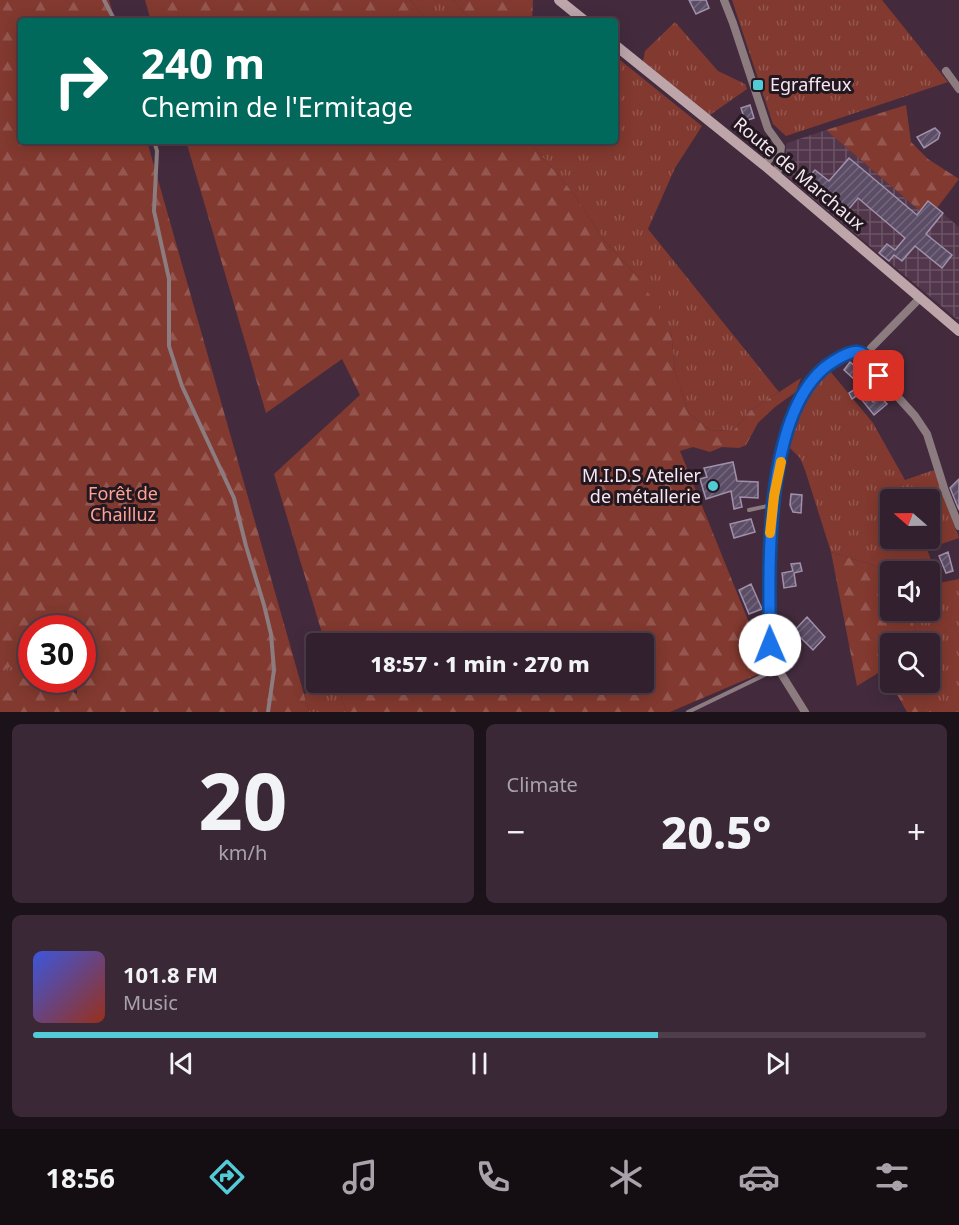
<!DOCTYPE html>
<html lang="en">
<head>
<meta charset="utf-8">
<style>
	body { margin:0; font-family:"Noto Sans",sans-serif; background:#3a2836; color:#f1f3f6; height:100vh; display:flex; flex-direction:column; font-size:22px; white-space:nowrap }
	* { box-sizing:border-box; margin:0 }
	p { font-size:20px; color:#a8a3aa }
	.icon { flex:none; width:33px; height:33px; fill:none; stroke:currentColor; stroke-width:2; stroke-linecap:round; stroke-linejoin:round }
	.map { position:relative; height:712px; overflow:hidden }
	.side { display:flex; flex-direction:column; gap:12px; padding:12px; background:#1c1219; flex:1 }
	.side>* { flex:none }
	.hud { position:absolute; left:18px; top:18px; width:600px; height:126px; border-radius:6px; box-shadow:0 3px 15px #0003,0 0 0 2px #4d3e4a; background:#00695c; color:#fff; overflow:hidden }
	.needle { width:39px; rotate:290deg }
	.fabs { position:absolute; left:880px; top:489px; display:grid; gap:12px }
	.fabs a { display:grid; place-items:center; width:60px; height:60px; border-radius:6px; background:#32202e; box-shadow:0 3px 15px #0003,0 0 0 2px #4d3e4a; font-size:30px }
	.speed { position:absolute; left:18px; top:615px; display:flex; gap:12px; font-size:30px; font-weight:700; text-align:center }
	.speed>* { display:grid; place-content:center; width:78px; height:78px; border-radius:50%; background:#32202e; box-shadow:0 3px 15px #0003,0 0 0 2px #4d3e4a; line-height:1 }
	.speed .limit { border:9px solid #d22; background:#fff; color:#111 }
	.pin { position:absolute; display:grid; place-items:center; width:51px; height:51px; color:#fff; margin:-26px; border-radius:12px; box-shadow:0 3px 9px #0006 }
	.me { position:absolute; width:66px; margin:-33px; rotate:359deg; stroke-linejoin:round; filter:drop-shadow(0 0 4px #0008) }
	.turn { display:flex; align-items:center; gap:21px; height:126px; padding:0 24px; font-size:27px }
	.turn .icon { width:78px; height:78px; stroke-width:2.5 }
	.turn b { display:block; font-size:42px; line-height:51px }
	.big { font-size:45px; font-weight:800; line-height:1.1 }
	.side .widget { flex:1; display:flex; flex-direction:column; justify-content:center; gap:9px; min-width:0; padding:0 21px; border-radius:9px; background:#3a2836 }
	.side .dial { align-items:center; gap:0 }
	.dial b { font-size:78px; line-height:1 }
	.song { display:flex; align-items:center; gap:18px }
	.cover { width:72px; height:72px; border-radius:9px; background:linear-gradient(135deg,hsl(230 70% 55%),hsl(10 70% 35%)) }
	.played { height:6px; border-radius:3px; background:linear-gradient(90deg,#52cbd7 70%,#4d3e4a 70%) }
	.keys { display:flex; justify-content:space-around; direction:ltr }
	.heat { display:flex; justify-content:space-between; align-items:center; font-size:33px; direction:ltr }
	.side .tiles { flex:1; display:grid; gap:12px; grid-template-columns:1fr 1fr }
	.widget:last-child { grid-column:span 2 }
	.trip { position:absolute; left:306px; top:633px; width:348px; height:60px; border-radius:6px; background:#32202e; box-shadow:0 3px 15px #0003,0 0 0 2px #4d3e4a; font-weight:800; line-height:60px; text-align:center }
	.tab-bar { display:flex; height:96px; justify-content:space-around; align-items:center; background:#140d12; color:#a8a3aa }
	.tab-bar .icon { width:42px; height:42px }
	.tab-bar .active { color:#52cbd7 }
	.tab-bar b { font-size:27px; color:#f1f3f6 }
	.map>svg:first-child { display:block }
</style>
</head>
<body>
<div class="map">
<svg width="959" height="712" viewBox="0 0 959 712">
	<defs>
		<pattern id="industrial-grid" width="8" height="8" patternUnits="userSpaceOnUse" patternTransform="scale(1.5)"><rect width="8" height="8" fill="#52364b"/><path d="M0 4h8M4 0v8" fill="none" stroke="#6c5365"/></pattern>
		<pattern id="grass-tufts" width="24" height="20" patternUnits="userSpaceOnUse" patternTransform="scale(1.5)"><rect width="24" height="20" fill="#82392f"/><path d="M3 7l-1-3M5 7V3M7 7l1-3M15 17l-1-3M17 17v-4M19 17l1-3" fill="none" stroke="#94564e"/></pattern>
		<pattern id="forest-firs" width="22" height="20" patternUnits="userSpaceOnUse" patternTransform="scale(1.5)"><rect width="22" height="20" fill="#82392f"/><path d="M5 1l3.5 6h-7zM16 11l3.5 6h-7z" fill="#94564e"/></pattern>
		<pattern id="building-hatch" width="6" height="6" patternUnits="userSpaceOnUse" patternTransform="scale(1.5)"><rect width="6" height="6" fill="#5b4d66"/><path d="M-1 1l2-2M0 6l6-6M5 7l2-2" fill="none" stroke="#73677c"/></pattern>
	</defs>
	<rect width="100%" height="100%" fill="#432b3d"/>
	<path fill="url(#industrial-grid)" d="M826,130L920,211L928,201L959,227V321L784,174L787,143Z"/>
	<path fill="url(#grass-tufts)" fill-rule="evenodd" d="M410,0H453L471,21H428Z
		M732,0H882L948,82L786,136L773,124Z
		M675,22L718,71L745,84L747,89L710,115L643,61L645,51Z
		M615,56L702,126L675,168L648,229L779,392L751,410L733,431L711,430L689,414L675,371L671,331L632,271L604,240L574,194L529,141H615Z
		M830,371L873,423L905,480L934,470L959,538L927,549L939,583L959,579V712H926L918,690L940,683L941,670L930,667V644L915,643L919,641L909,611L930,610V572L892,571L831,552L805,470L800,458L789,447C795,417 805,390 830,371ZM891,500H930V538H891Z
		M31,651V672L0,699V672L13,666Z
		M337,683L346,712H309L304,694Z"/>
	<path fill="url(#forest-firs)" d="M0,0H109L115,21H21V141H147L309,712H0V699L31,671L32,680H51L77,694V680H82V628H75L74,618L60,628H32L31,651L13,666L0,672Z
		M145,0H410L428,21H151Z
		M453,0H533L532,21H471Z
		M906,105L911,142L928,159L959,179L937,208L928,201L920,211L826,130Z
		M186,141H529L574,194L604,240L632,271L658,306L671,331L675,371L689,414L711,430L733,431L751,410L801,378L796,392L775,407L758,423L746,445L739,448L722,447L710,452L693,447L680,451L768,670L670,712H346L337,683L644,682V644L325,643L274,474L360,395L342,359L266,413Z
		M831,552L892,571L891,610L909,611L919,641L915,643L891,644V682H930V667L941,670L940,683L919,690L926,712H907L883,670L857,686Z"/>
	<path fill="url(#building-hatch)" stroke="#a090ac" stroke-width="1.5" d="M689,0H706L709,8L696,14Z
		M750,105L754,118L745,121L741,108Z
		M935,128L940,133L938,139L924,148L917,137Z
		M849,158L917,215L928,201L943,213L926,234L952,255L942,268L915,246L902,261L894,255L889,261L879,253L887,244L895,250L905,238L858,198L848,210L809,177L815,170L829,181Z
		M850,362L864,373L857,382L844,370Z
		M866,382L870,387L864,391L868,397L873,402L880,396L887,404L874,415L858,395L852,399L849,393Z
		M733,462L737,481L758,482V498L740,497L742,507L734,509L731,491L706,499L700,479L707,477L704,468Z
		M959,479V510L950,488Z
		M791,494L802,495L801,513L793,512L790,505Z
		M751,519L755,532L734,538L730,524Z
		M948,552L953,571L946,573L939,556Z
		M800,563L802,571L794,573L796,586L784,588L782,573L793,571L791,564Z
		M751,584L762,609L749,614L739,590Z
		M807,617L825,637L813,650L794,631Z"/>
	<g fill="none" stroke-linecap="round" stroke-linejoin="round">
		<path stroke="#8c7c80" stroke-width="4" d="M104,0L115,21
			M154,141L157,151L154,211L169,279V346L182,386L234,498L246,546L264,605L271,634L274,670L268,712
			M749,510L772,505
			M688,712L777,669"/>
		<path stroke="#8c7c80" stroke-width="8" d="M724,0L733,23L768,129L781,147L777,176
			M946,71L959,89
			M764,165L772,156L778,144
			M920,298L871,348L867,356L879,376L915,416L927,434L945,491L959,526
			M805,712L772,659L769,572L774,496L785,442L797,402L812,380L825,367L835,360L855,352L867,356"/>
		<path stroke="#bda5aa" stroke-width="10" d="M559,0L585,21
			M615,45L764,165L959,331"/>
	</g>
	<g fill="none" stroke-linecap="round" stroke-linejoin="round">
		<defs>
			<path id="route" d="M770,645C769,571 762,404 834,361C865,342 863,355 879,376"/>
		</defs>
		<use href="#route" stroke="#114b97" stroke-width="15"/>
		<use href="#route" stroke="#1a73e8" stroke-width="10"/>
		<path stroke="#f59e0b" stroke-width="10" d="M770,533L774,496L781,462"/>
	</g>
	<g fill="#52cbd7" stroke="#231820" stroke-width="2">
		<rect x="752" y="79" width="12" height="12" rx="3"/>
		<circle cx="713" cy="486" r="6"/>
	</g>
	<g text-anchor="middle" stroke-width="6" stroke-linejoin="round" paint-order="stroke">
		<g font-size="18" fill="#f7e7f2" stroke="#231820" text-anchor="start">
			<text x="770" y="91">Egraffeux</text>
			<text x="701" y="482" text-anchor="end">M.I.D.S Atelier<tspan x="701" dy="21">de métallerie</tspan></text>
		</g>
		<g font-size="18" fill="#f7e7f2" stroke="#231820">
			<text transform="translate(799 174) rotate(40)" y="6">Route de Marchaux</text>
		</g>
		<g font-size="18" fill="#fda294" stroke="#231820">
			<text x="123" y="500">Forêt de<tspan x="123" dy="21">Chailluz</tspan></text>
		</g>
	</g>
</svg>
<div class="fabs">
<a><svg class="needle" viewBox="-14 -14 28 28"><path d="M0-13l5 13h-10z" fill="#e53935"/><path d="M0 13l5-13h-10z" fill="#a8a3aa"/></svg></a>
<a><svg class="icon" aria-label="sound" viewBox="0 0 24 24"><path d="M4 9h4l5-4v14l-5-4H4zM17 9q2 3 0 6"/></svg></a>
<a><svg class="icon" aria-label="search" viewBox="0 0 24 24"><circle cx="10" cy="10" r="6"/><path d="M15 15l6 6"/></svg></a>
</div>
<div class="speed"><div class="limit">30</div></div>
<div class="pin" style="left:879px;top:376px;background:#d93025"><svg class="icon" aria-label="arrive" viewBox="0 0 24 24"><path d="M6 21V4h12l-3 4 3 4H6"/></svg></div>
<svg class="me" style="left:770px;top:645px" viewBox="-20 -20 40 40"><circle r="19" fill="#fff"/><path d="M0-13L10 11 0 6-10 11z" fill="#1a73e8"/></svg>
<div class="trip">18:57 · 1 min · 270 m</div>
<div class="hud">
<div class="turn"><svg class="icon" aria-label="right" viewBox="0 0 24 24"><path d="M7 20v-9h11M14 6l5 5-5 5"/></svg><div><b>240 m</b>Chemin de l'Ermitage</div></div>
</div>
</div>
<section class="side">
<div class="tiles">
<div class="widget dial"><b>20</b><p>km/h</p></div>
<div class="widget"><p>Climate</p>
<div class="heat"><a>−</a><b class="big">20.5°</b><a>+</a></div>
</div>
<div class="widget">
<div class="song"><i class="cover"></i><div><b>101.8 FM</b><p>Music</p></div></div>
<div class="played"></div>
<div class="keys"><svg class="icon" aria-label="previous" viewBox="0 0 24 24"><path d="M18 5L8 12l10 7zM5 5v14"/></svg><svg class="icon" aria-label="pause" viewBox="0 0 24 24"><path d="M8 5v14M16 5v14"/></svg><svg class="icon" aria-label="next" viewBox="0 0 24 24"><path d="M6 5l10 7-10 7zM19 5v14"/></svg></div>
</div>
</div>
</section>
<nav class="tab-bar">
<b>18:56</b>
<svg class="icon active" aria-label="directions" viewBox="0 0 24 24"><path d="M12 3l9 9-9 9-9-9zM9 14v-3h6M13 9l2 2-2 2"/></svg>
<svg class="icon" aria-label="music" viewBox="0 0 24 24"><path d="M9 18V5l10-2v13"/><circle cx="6" cy="18" r="3"/><circle cx="16" cy="16" r="3"/></svg>
<svg class="icon" aria-label="phone" viewBox="0 0 24 24"><path d="M5 4h4l2 5-3 2q2 4 5 5l2-3 5 2v4C11 20 4 13 5 4z"/></svg>
<svg class="icon" aria-label="climate" viewBox="0 0 24 24"><path d="M12 3v18M4 7l16 10M4 17L20 7"/></svg>
<svg class="icon" aria-label="car" viewBox="0 0 24 24"><path d="M5 17H2v-5l4-1 3-4h7l3 4 3 1v5h-3M9 17h6M6 11h13"/><circle cx="7" cy="17" r="2"/><circle cx="17" cy="17" r="2"/></svg>
<svg class="icon" aria-label="filters" viewBox="0 0 24 24"><path d="M4 7h16M4 17h16"/><circle cx="9" cy="7" r="2"/><circle cx="15" cy="17" r="2"/></svg>
</nav>
</body>
</html>
